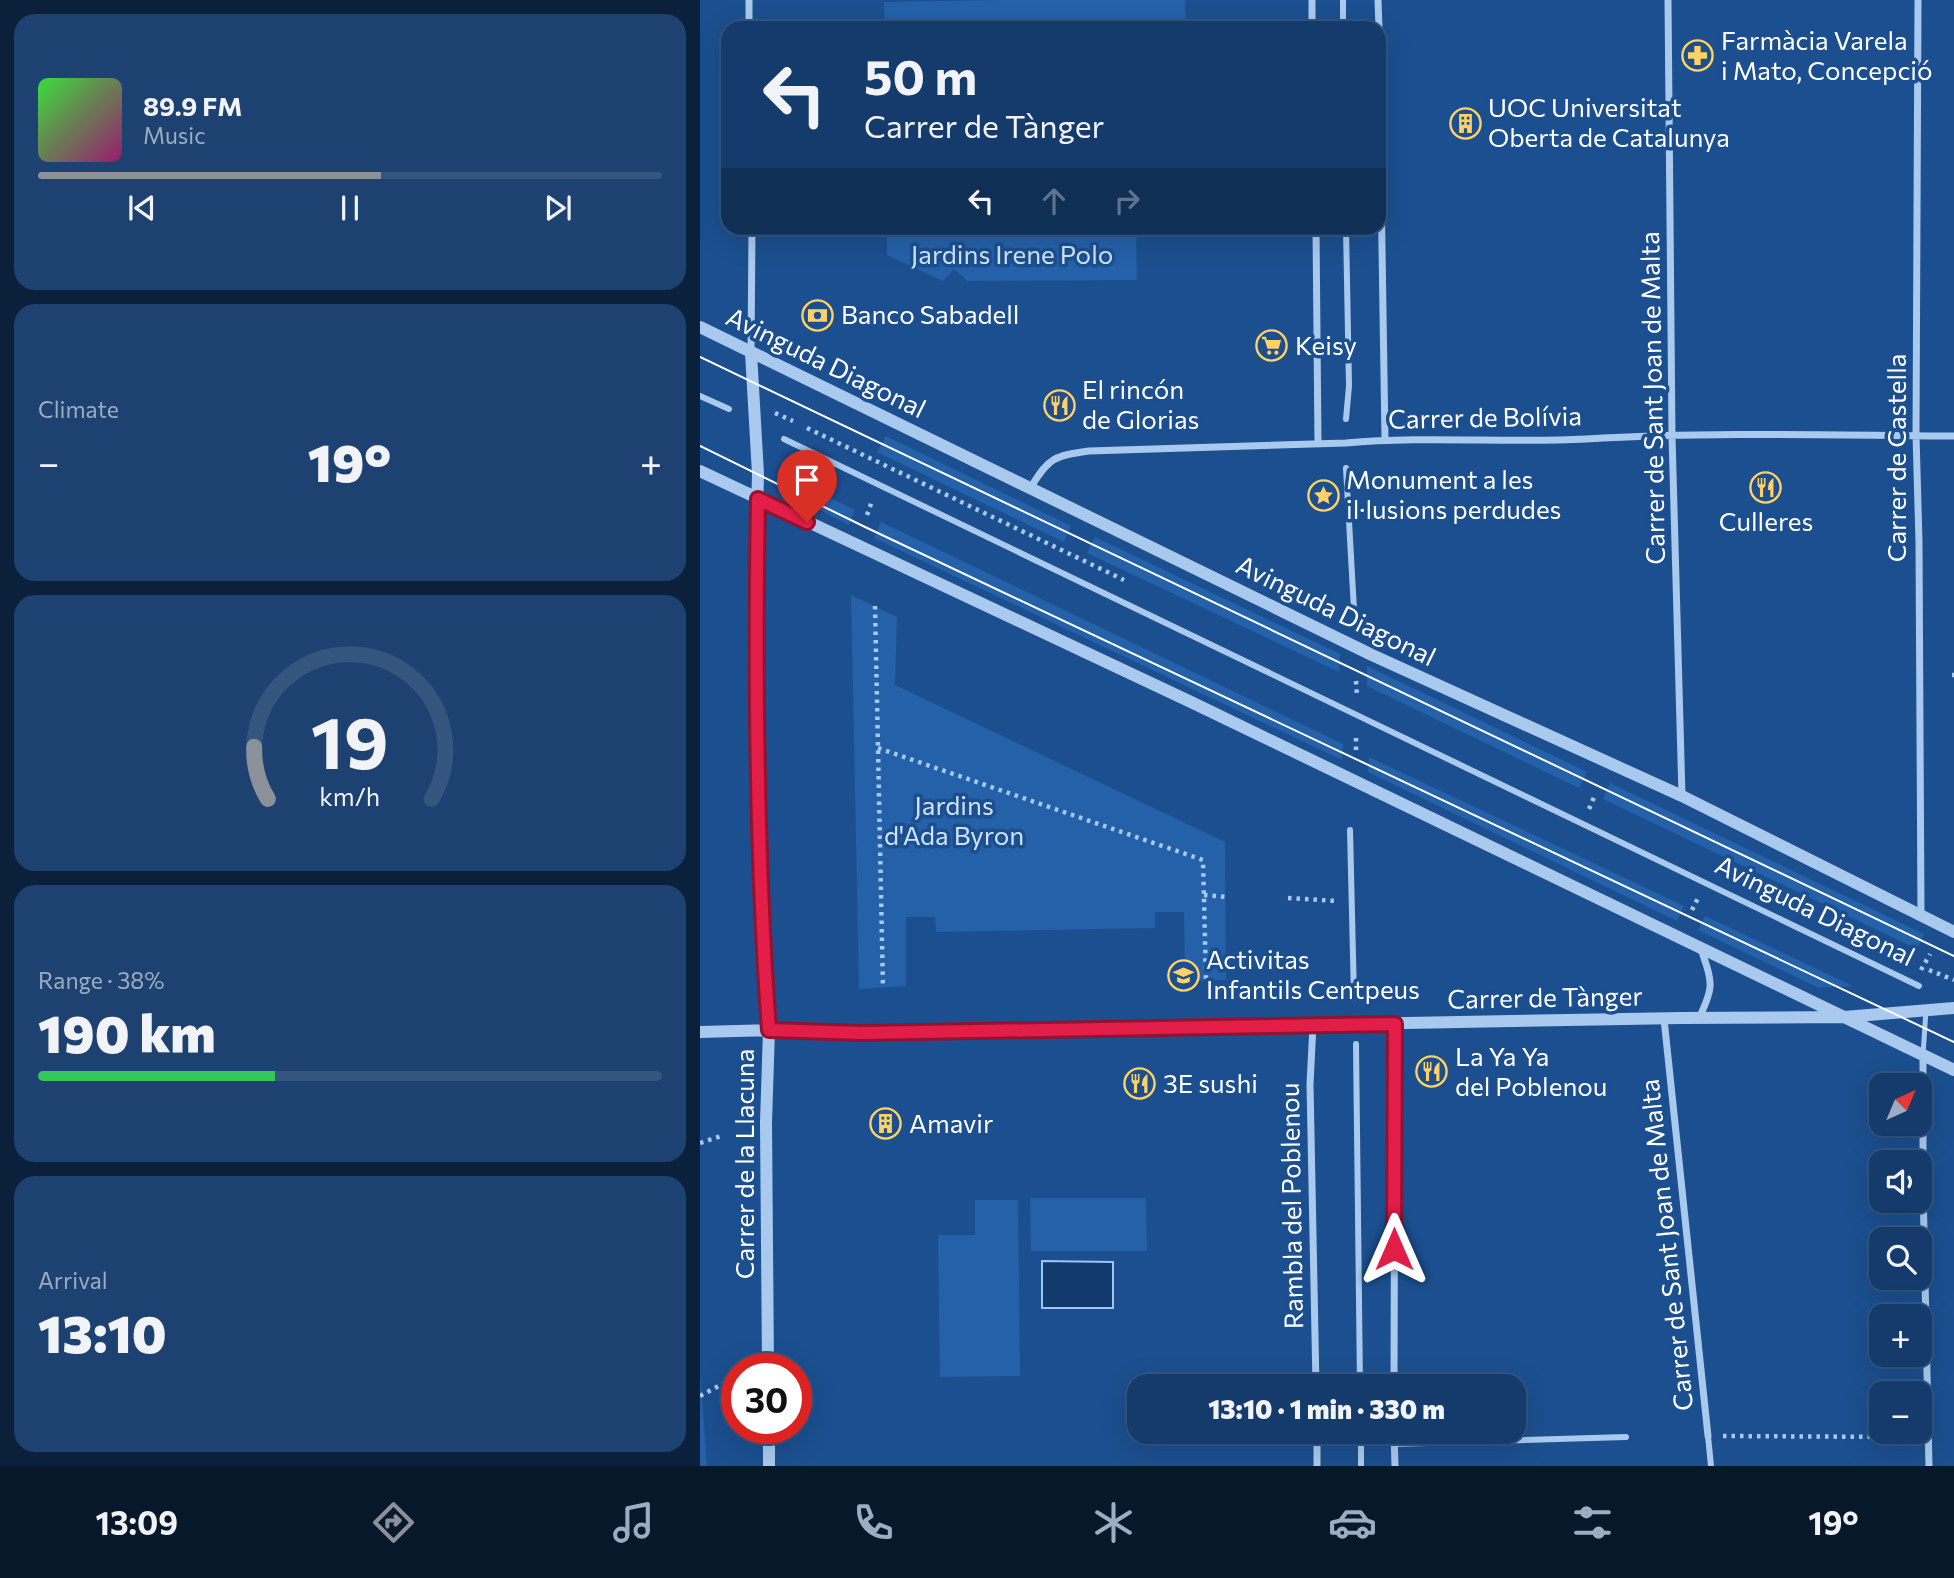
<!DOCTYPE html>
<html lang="en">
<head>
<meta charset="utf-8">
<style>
	body { margin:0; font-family:Commissioner,sans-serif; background:#1d4271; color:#f1f3f6; height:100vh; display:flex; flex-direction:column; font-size:26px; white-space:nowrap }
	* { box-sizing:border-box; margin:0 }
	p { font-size:23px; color:#9dadc1 }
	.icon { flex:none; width:38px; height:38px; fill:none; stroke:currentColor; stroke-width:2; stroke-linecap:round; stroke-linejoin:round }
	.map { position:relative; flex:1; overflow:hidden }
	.panel { display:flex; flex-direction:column; gap:14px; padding:14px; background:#0b203b; width:700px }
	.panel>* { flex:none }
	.top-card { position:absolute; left:21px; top:21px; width:665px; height:214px; border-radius:21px; box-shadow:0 7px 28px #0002,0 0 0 2px #33557e; background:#143b6b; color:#f1f3f6; overflow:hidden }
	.needle { width:46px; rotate:44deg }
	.tools { position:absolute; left:1169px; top:1073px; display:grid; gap:14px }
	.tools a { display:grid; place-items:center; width:63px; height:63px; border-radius:14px; background:#143b6b; box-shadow:0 7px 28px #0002,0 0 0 2px #33557e; font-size:35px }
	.speed { position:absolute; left:21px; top:1353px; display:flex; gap:14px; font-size:35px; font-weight:700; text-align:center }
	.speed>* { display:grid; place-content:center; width:91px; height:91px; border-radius:50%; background:#143b6b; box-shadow:0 7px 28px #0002,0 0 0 2px #33557e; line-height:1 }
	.speed .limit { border:10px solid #d22; background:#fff; color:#111 }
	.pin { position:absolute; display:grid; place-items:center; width:60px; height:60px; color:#fff; margin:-72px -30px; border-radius:50% 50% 50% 0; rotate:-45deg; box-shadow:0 0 7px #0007 }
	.pin .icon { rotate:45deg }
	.me { position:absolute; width:77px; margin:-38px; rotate:0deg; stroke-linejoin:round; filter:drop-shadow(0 0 5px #0008) }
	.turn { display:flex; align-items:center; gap:24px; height:147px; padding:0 28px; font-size:32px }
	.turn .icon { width:91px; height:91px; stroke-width:2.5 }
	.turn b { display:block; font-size:49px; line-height:60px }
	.lanes { display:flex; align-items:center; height:66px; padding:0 28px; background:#0003; justify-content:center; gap:35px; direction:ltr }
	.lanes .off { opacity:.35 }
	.big { font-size:52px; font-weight:800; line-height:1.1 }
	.panel .card { flex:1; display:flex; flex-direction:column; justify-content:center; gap:10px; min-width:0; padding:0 24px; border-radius:21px; background:#1d4271 }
	.panel .dial { align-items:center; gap:0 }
	.dial svg { height:182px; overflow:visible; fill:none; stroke:#33557e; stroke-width:7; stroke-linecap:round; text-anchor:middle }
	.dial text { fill:#f1f3f6; stroke:none }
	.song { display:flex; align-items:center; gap:21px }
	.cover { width:84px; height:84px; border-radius:10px; background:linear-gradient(135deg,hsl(120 70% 55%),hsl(320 70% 35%)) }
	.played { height:7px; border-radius:4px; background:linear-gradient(90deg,#8c9099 55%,#33557e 55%) }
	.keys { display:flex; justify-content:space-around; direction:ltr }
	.heat { display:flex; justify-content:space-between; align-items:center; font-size:38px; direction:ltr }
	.charge { height:10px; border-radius:5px; background:linear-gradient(90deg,#34c759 38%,#33557e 0) }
	.trip { position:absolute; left:427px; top:1374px; width:399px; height:70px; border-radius:21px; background:#143b6b; box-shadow:0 7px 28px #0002,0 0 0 2px #33557e; font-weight:800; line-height:70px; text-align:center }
	.menu { display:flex; height:112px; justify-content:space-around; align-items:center; background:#08182b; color:#9dadc1 }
	.menu .icon { width:49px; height:49px }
	.menu .active { color:#8c9099 }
	.menu b { font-size:32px; color:#f1f3f6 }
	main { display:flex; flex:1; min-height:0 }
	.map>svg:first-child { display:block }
</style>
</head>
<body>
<main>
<section class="panel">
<div class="card">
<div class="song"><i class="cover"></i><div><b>89.9 FM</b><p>Music</p></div></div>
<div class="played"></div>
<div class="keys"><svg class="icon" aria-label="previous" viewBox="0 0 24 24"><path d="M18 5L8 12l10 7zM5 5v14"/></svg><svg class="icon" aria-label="pause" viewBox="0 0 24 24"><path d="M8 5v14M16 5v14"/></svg><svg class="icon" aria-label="next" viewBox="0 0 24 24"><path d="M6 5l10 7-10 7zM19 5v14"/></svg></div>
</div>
<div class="card"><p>Climate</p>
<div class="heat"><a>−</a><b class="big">19°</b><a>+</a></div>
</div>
<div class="card dial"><svg viewBox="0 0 100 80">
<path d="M14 69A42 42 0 1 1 86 69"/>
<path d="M14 69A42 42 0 0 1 8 46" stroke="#8c9099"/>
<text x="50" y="56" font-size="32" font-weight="700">19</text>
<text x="50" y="72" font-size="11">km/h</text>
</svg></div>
<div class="card"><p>Range · 38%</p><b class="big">190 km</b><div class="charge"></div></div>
<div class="card"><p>Arrival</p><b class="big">13:10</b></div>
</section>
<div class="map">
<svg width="1254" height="1466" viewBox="0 0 1254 1466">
	<rect width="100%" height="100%" fill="#1b4f8f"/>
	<path fill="#2461a8" d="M302,0H485L486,28H185L184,2Z
		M187,228H436L437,280L267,281L254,269L243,281L187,255Z
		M186,436L371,526L364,542L177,452Z
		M116,491L155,510L149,525L110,505Z
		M181,522L643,744L642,760L174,538Z
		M395,537L640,654L639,672L387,553Z
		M151,595L197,617L195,685L525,842L526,980L485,981L484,912H455V928L236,932L235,917H206V986L159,989Z
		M667,666L887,772L879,788L667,686Z
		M669,757L984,906L977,921L668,772Z
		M910,783L1224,934L1217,949L903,799Z
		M1005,916L1153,986L1119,988L998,930Z
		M330,1198H446L447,1251H331Z
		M275,1200H318L320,1376L240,1377L238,1235H275Z
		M0,1373L7,1466H0Z"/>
	<path fill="#123a6d" stroke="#9cc4f0" stroke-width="2" d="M342,1261L413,1262V1308H342Z"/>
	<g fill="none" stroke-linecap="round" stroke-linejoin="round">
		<path stroke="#a9c9ee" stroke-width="4.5" stroke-dasharray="3.5 5" stroke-linecap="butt" d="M75,413L93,421
			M107,428L424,580
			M167,515L172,501
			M175,606L183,988
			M1252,675H1254
			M656,681L657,697
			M178,748L503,860L506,980
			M656,750V734
			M889,809L895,795
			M504,895L526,897
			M588,898L636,901
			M992,910L998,898
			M1221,970L1230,954
			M1229,970L1254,980
			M0,1143L24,1135
			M0,1396L30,1380
			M1023,1436L1202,1437"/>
		<path stroke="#a9c9ee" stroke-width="5" d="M1223,1055L1226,1010"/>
		<path stroke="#a9c9ee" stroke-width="6" d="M643,0V28
			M0,396L29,409
			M646,419L649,386L646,228
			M84,439L1219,986
			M646,468L654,610
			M650,830L654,998
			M656,1044L660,1386
			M661,1432V1466
			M1008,1436L1011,1466
			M694,1444L926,1437"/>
		<path stroke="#a9c9ee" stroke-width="7" d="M49,0V28
			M612,0V28
			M678,0L679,28
			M968,0L972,436L982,796
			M1218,0L1216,435L1219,542L1221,916
			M679,56L685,439
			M616,228L618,444
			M51,352L52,228
			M331,487C349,457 355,456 389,451L646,443C726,436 806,443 886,439C1008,432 1131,435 1254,436
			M999,1018C1015,986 1012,982 1001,949
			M964,1019L1008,1436
			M613,1025L610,1084L616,1386
			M1223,1055V1186L1229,1466
			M694,1386L695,1024
			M617,1432V1466
			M694,1432L695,1466"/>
		<path stroke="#a9c9ee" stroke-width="12" d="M0,327L672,655L982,796L1254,932
			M51,353L58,474L55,593L62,933L69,1030L66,1122L68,1368
			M0,471L491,702L1254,1070
			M0,1032L69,1030L161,1033L981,1018L1144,1017L1254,1008
			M69,1428V1466"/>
		<path stroke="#fff" stroke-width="2" d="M0,357L1254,956
			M0,446L163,526L1254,1042"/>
	</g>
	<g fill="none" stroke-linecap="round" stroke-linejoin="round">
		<defs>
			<path id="route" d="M107,522L58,499C55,676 56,853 69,1030L161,1033L695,1024L694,1249"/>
		</defs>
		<use href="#route" stroke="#92132f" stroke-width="18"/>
		<use href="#route" stroke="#e11d48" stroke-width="12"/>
	</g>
	<defs>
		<symbol id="pharmacy-ring" viewBox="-11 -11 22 22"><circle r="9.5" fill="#1b4f8f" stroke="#ffd166" stroke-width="1.5"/><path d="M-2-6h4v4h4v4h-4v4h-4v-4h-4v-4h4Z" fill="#ffd166"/></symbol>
		<symbol id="building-ring" viewBox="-11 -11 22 22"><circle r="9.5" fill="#1b4f8f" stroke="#ffd166" stroke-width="1.5"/><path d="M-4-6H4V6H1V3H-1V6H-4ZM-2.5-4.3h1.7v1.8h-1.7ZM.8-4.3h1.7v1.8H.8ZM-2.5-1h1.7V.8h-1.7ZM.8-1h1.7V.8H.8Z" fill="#ffd166"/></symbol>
		<symbol id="bank-ring" viewBox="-11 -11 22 22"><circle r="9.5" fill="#1b4f8f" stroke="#ffd166" stroke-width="1.5"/><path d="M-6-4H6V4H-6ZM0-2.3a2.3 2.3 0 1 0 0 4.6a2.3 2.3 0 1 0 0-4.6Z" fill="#ffd166"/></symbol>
		<symbol id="supermarket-ring" viewBox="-11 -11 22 22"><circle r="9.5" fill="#1b4f8f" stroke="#ffd166" stroke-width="1.5"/><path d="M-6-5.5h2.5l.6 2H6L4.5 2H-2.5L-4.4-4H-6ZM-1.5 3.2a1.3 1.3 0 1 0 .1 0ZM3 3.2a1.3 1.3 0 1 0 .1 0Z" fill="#ffd166"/></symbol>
		<symbol id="restaurant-ring" viewBox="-11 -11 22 22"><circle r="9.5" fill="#1b4f8f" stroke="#ffd166" stroke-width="1.5"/><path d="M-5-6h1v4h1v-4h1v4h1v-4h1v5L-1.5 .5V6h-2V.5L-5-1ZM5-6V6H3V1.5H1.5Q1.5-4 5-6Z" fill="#ffd166"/></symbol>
		<symbol id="sight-ring" viewBox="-11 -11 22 22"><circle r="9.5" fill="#1b4f8f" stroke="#ffd166" stroke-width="1.5"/><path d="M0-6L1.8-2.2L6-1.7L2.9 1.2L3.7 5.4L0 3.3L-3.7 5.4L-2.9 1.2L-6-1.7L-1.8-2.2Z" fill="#ffd166"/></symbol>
		<symbol id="school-ring" viewBox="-11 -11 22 22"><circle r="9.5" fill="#1b4f8f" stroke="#ffd166" stroke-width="1.5"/><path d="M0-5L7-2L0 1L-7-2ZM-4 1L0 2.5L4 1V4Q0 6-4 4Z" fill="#ffd166"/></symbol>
	</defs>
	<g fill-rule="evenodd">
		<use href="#pharmacy-ring" x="980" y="38" width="35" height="35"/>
		<use href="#building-ring" x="748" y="106" width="35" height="35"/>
		<use href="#bank-ring" x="100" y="298" width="35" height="35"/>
		<use href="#supermarket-ring" x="554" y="328" width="35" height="35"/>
		<use href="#restaurant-ring" x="342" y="388" width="35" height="35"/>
		<use href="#restaurant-ring" x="1048" y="470" width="35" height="35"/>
		<use href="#sight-ring" x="606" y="478" width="35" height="35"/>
		<use href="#school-ring" x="466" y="958" width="35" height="35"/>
		<use href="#restaurant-ring" x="714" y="1054" width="35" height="35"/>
		<use href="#restaurant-ring" x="422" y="1066" width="35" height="35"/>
		<use href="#building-ring" x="168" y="1106" width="35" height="35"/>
	</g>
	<g text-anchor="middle" stroke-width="7" stroke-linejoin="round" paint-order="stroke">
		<g font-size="26" fill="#fff" stroke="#1b4f8f" text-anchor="start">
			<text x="1021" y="50">Farmàcia Varela<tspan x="1021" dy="30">i Mato, Concepció</tspan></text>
			<text x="788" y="117">UOC Universitat<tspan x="788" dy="30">Oberta de Catalunya</tspan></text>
			<text x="141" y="324">Banco Sabadell</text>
			<text x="595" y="355">Keisy</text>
			<text x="382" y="399">El rincón<tspan x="382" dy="30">de Glorias</tspan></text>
			<text x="646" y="489">Monument a les<tspan x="646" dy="30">il·lusions perdudes</tspan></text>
			<text x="1066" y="531" text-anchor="middle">Culleres</text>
			<text x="506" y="969">Activitas<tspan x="506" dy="30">Infantils Centpeus</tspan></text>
			<text x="755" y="1066">La Ya Ya<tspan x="755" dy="30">del Poblenou</tspan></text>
			<text x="463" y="1093">3E sushi</text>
			<text x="209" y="1133">Amavir</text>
		</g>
		<g font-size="26" fill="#cfe3fa" stroke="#1b4f8f">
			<text x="312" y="264">Jardins Irene Polo</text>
			<text x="254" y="815">Jardins<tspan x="254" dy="30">d'Ada Byron</tspan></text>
		</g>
		<g font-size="26" fill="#fff" stroke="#1b4f8f">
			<text transform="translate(126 363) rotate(26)" y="9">Avinguda Diagonal</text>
			<text transform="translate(953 398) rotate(-91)" y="9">Carrer de Sant Joan de Malta</text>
			<text transform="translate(785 418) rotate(-1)" y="9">Carrer de Bolívia</text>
			<text transform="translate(1197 458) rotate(-90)" y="9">Carrer de Castella</text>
			<text transform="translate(636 611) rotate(26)" y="9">Avinguda Diagonal</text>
			<text transform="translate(1115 911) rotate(26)" y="9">Avinguda Diagonal</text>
			<text transform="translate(845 998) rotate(-1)" y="9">Carrer de Tànger</text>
			<text transform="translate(45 1164) rotate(-90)" y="9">Carrer de la Llacuna</text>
			<text transform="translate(592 1206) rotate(-91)" y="9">Rambla del Poblenou</text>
			<text transform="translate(967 1245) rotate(-96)" y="9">Carrer de Sant Joan de Malta</text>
		</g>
	</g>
</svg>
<div class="tools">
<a><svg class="needle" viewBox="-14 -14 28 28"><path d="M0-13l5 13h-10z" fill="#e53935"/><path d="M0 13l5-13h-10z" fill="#9dadc1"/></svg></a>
<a><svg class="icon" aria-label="sound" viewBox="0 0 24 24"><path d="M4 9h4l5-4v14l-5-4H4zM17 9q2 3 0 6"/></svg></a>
<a><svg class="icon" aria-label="search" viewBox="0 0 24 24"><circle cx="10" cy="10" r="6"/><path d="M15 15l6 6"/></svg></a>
<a>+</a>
<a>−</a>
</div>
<div class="speed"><div class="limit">30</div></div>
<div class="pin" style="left:107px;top:522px;background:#d93025"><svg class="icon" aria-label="arrive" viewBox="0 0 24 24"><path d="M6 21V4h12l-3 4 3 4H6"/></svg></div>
<svg class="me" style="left:694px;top:1249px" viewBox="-20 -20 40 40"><path d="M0-17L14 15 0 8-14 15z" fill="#e11d48" stroke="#fff" stroke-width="4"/></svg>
<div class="trip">13:10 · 1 min · 330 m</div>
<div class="top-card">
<div class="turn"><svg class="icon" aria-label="left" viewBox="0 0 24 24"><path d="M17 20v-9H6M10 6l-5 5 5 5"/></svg><div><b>50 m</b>Carrer de Tànger</div></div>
<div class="lanes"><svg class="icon" aria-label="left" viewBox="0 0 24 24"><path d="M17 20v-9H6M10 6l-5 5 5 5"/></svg><svg class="icon off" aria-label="ahead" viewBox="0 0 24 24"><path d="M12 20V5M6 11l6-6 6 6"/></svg><svg class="icon off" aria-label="right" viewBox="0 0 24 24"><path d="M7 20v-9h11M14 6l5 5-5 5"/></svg></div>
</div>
</div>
</main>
<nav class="menu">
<b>13:09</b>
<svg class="icon active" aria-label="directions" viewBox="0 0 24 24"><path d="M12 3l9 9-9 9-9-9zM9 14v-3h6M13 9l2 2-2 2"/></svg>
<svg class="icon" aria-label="music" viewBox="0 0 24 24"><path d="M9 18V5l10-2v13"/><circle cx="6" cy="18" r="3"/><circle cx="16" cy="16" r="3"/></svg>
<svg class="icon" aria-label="phone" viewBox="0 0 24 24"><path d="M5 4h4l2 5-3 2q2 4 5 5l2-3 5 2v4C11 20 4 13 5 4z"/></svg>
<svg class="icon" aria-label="climate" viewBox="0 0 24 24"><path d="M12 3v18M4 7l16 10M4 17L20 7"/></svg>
<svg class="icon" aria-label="car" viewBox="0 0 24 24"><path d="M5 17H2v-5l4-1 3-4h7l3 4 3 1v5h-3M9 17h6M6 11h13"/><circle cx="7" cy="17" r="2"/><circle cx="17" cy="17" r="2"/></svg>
<svg class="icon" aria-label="filters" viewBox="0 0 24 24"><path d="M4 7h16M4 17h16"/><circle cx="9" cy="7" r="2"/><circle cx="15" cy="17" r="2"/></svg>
<b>19°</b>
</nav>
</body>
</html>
